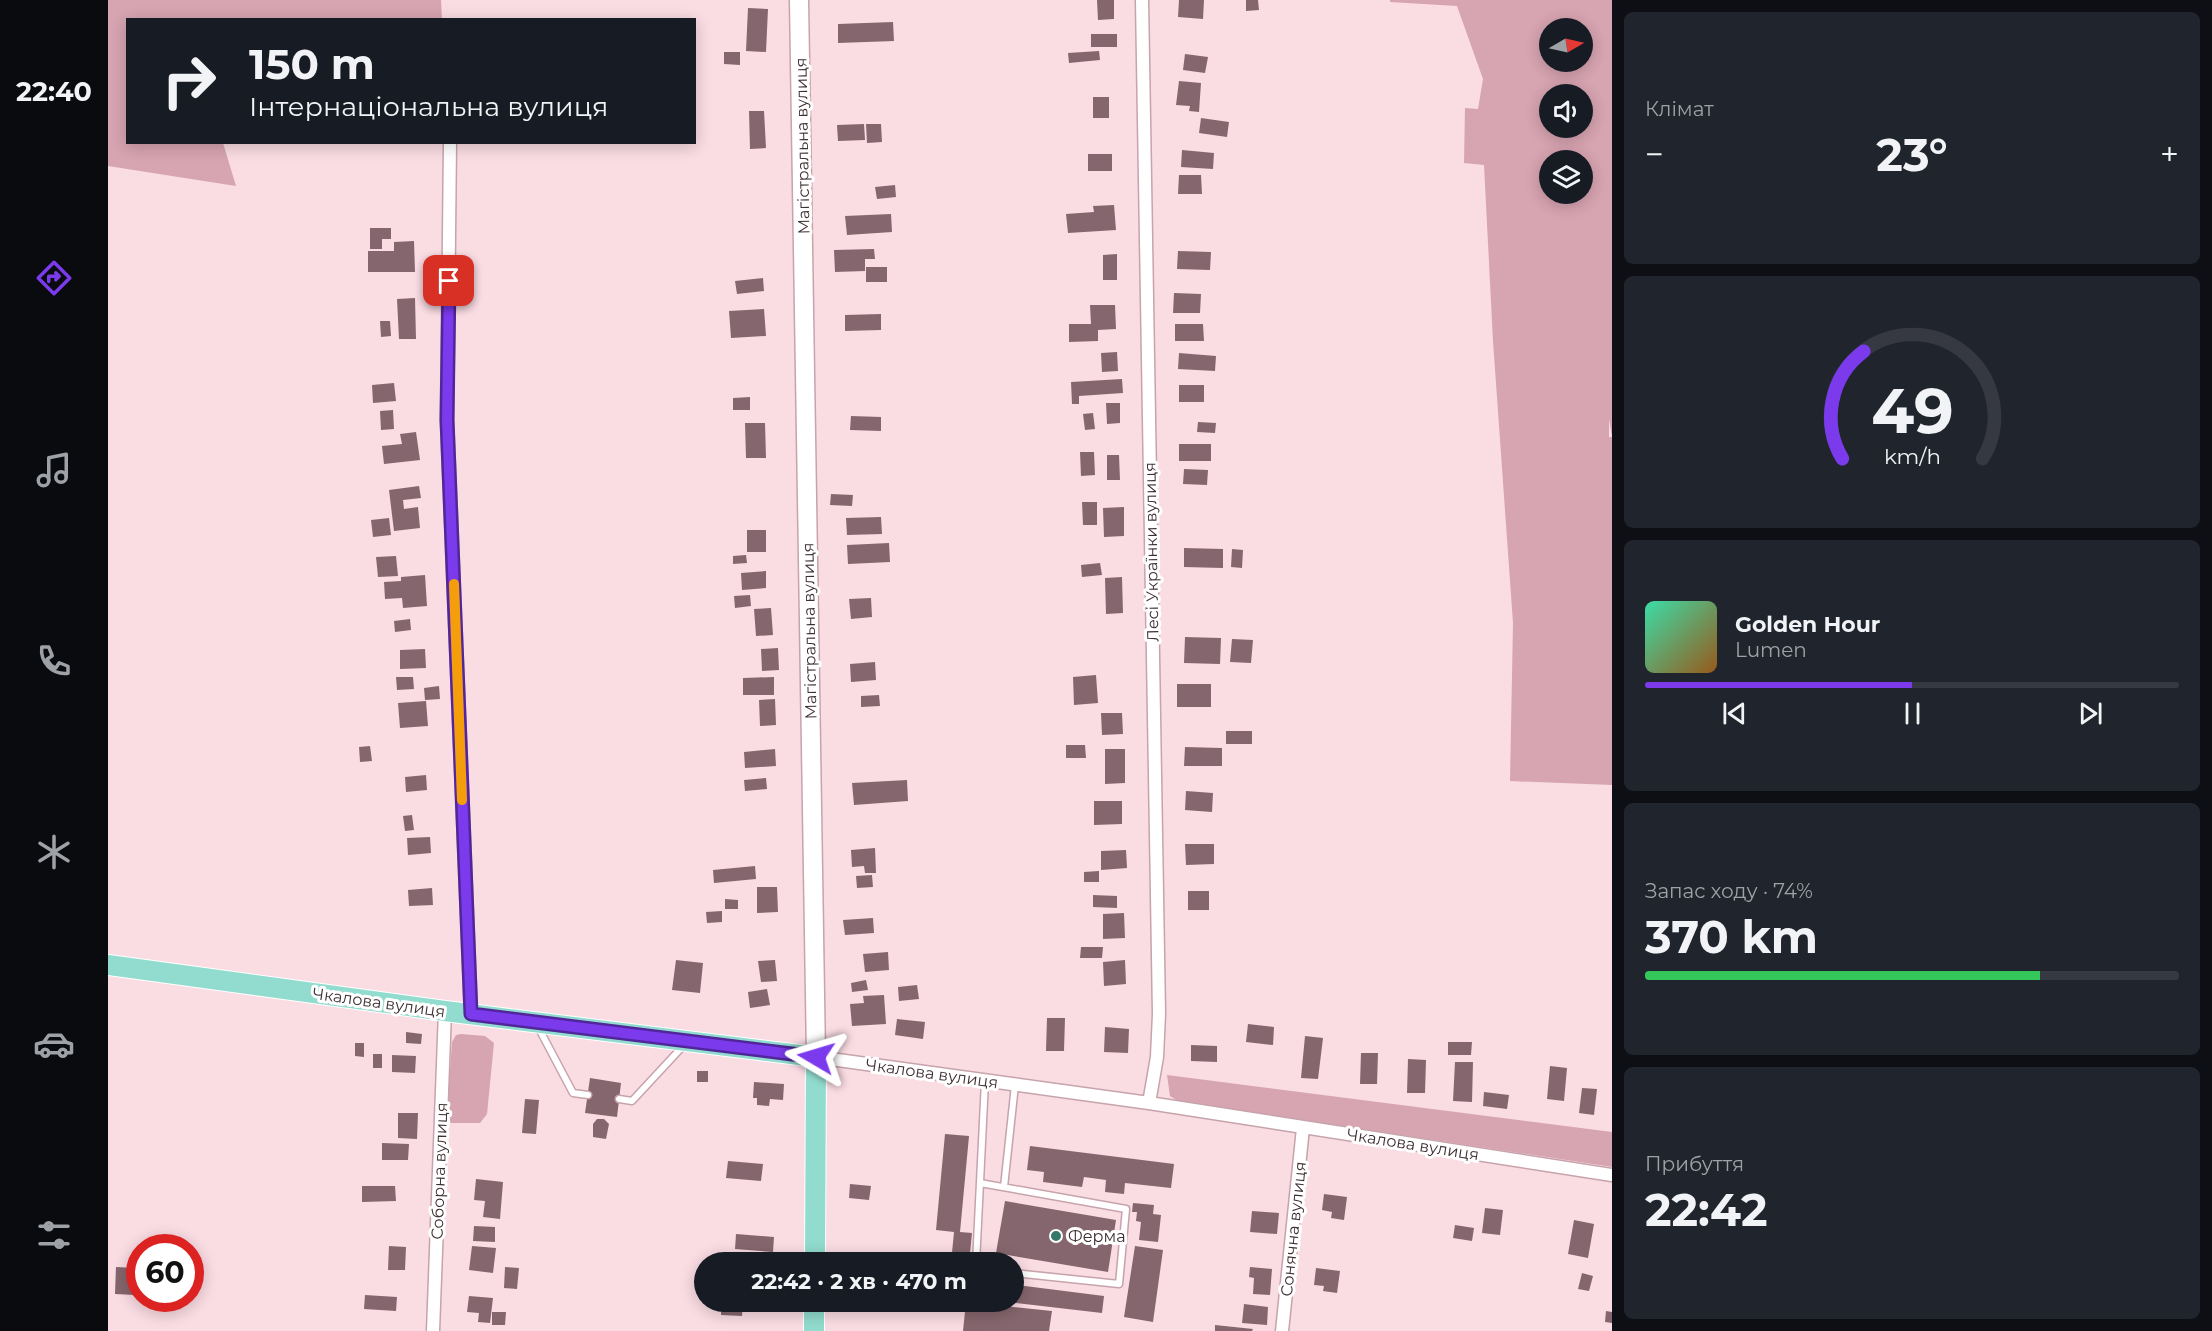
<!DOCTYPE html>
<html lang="uk">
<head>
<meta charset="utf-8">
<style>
	body { margin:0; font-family:Montserrat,sans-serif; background:#20242c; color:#f1f3f6; height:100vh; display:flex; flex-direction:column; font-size:22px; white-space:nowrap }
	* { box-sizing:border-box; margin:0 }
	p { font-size:20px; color:#9ea1a6 }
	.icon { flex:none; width:33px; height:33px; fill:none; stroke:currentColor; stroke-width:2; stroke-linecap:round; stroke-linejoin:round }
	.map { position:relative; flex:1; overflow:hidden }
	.drawer { display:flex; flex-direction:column; gap:12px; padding:12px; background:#0d0f14; width:600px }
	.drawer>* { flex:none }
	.top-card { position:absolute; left:18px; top:18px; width:570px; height:126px; border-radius:0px; box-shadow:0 3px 15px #0003; background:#171b24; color:#f1f3f6; overflow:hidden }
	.needle { width:39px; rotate:81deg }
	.tools { position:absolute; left:1431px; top:18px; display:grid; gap:12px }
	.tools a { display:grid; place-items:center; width:54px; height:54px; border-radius:50%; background:#171b24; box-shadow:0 3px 15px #0003; font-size:30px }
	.speed { position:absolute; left:18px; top:1234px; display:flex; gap:12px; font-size:30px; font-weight:700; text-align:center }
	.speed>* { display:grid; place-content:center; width:78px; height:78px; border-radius:50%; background:#171b24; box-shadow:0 3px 15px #0003; line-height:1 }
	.speed .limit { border:9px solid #d22; background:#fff; color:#111 }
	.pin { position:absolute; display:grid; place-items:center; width:51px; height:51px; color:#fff; margin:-26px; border-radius:12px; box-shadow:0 3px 9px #0006 }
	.me { position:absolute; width:66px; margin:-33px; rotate:277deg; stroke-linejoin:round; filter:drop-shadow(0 0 4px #0008) }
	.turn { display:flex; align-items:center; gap:21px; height:126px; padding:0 24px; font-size:27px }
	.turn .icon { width:78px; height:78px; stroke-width:2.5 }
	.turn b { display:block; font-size:42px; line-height:51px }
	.big { font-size:45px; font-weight:700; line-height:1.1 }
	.drawer .tile { flex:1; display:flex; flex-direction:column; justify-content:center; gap:9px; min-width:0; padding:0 21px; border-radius:9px; background:#20242c }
	.drawer .dial { align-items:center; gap:0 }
	.dial svg { height:156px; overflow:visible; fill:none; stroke:#363941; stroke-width:7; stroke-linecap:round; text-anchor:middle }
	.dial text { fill:#f1f3f6; stroke:none }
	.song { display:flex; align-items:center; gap:18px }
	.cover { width:72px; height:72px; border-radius:9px; background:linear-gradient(135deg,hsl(160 70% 55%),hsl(30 70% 35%)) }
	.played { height:6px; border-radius:3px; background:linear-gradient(90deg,#7c3aed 50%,#363941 50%) }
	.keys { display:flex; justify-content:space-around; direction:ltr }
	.heat { display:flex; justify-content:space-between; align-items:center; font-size:33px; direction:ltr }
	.charge { height:9px; border-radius:4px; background:linear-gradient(90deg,#34c759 74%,#363941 0) }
	.trip { position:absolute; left:586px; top:1252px; width:330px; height:60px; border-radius:30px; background:#171b24; box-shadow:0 3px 15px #0003; font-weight:700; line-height:60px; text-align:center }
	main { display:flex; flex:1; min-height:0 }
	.dock { display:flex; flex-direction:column; width:108px; justify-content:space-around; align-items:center; background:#090b0e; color:#9ea1a6 }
	.dock .icon { width:42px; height:42px }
	.dock .current { color:#7c3aed }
	.dock b { font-size:27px; color:#f1f3f6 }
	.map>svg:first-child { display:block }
</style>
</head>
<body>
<main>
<nav class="dock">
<b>22:40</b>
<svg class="icon current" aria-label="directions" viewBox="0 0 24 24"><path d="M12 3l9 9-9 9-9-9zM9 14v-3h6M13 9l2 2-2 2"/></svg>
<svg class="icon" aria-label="music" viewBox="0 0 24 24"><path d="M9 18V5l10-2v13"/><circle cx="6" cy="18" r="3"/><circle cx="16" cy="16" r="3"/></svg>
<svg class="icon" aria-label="phone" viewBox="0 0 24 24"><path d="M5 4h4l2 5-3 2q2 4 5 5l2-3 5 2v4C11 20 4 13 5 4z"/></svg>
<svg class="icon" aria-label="climate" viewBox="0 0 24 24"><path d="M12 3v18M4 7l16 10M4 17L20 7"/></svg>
<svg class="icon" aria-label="car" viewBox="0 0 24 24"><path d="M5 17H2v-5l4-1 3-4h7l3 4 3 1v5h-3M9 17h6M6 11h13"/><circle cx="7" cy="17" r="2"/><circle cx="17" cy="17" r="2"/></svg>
<svg class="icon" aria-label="filters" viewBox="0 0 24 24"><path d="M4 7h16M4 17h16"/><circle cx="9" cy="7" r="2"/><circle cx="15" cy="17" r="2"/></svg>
</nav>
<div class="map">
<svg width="1504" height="1331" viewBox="0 0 1504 1331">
	<rect width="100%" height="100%" fill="#fadce3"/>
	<path fill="#d7a4b1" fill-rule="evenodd" d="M0,0H333L334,19L20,20V142L115,143L128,186L0,166Z
		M1282,0H1504V436L1501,419V437H1504V785L1402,781L1405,623L1385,341L1376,165L1356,163L1357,108L1370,109L1375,79L1349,6L1282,2ZM1442,28H1474V62H1442ZM1442,94H1474V128H1442ZM1442,160H1474V194H1442Z
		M353,1034L377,1036L386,1043L379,1114L372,1123H343L339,1115L344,1042L348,1035Z
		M1059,1075L1504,1132V1167L1070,1101L1062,1096Z"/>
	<path fill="#86666e" d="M989,0H1006V19L990,20Z
		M1071,0H1096L1095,19L1070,17Z
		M1138,0H1150L1151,10L1138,11Z
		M640,8L660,9L658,52L638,51Z
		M785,22L786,41L730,43V24Z
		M983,34H1009V47H983Z
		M991,51L992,60L961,63L960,53Z
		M616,52H632V65L616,64Z
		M1077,54L1100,57L1097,73L1075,70Z
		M1071,81L1093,83L1091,112L1081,111L1082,106L1068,105Z
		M985,97H1001V118H985Z
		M641,111H656L658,148L642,149Z
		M1093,118L1121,122L1119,137L1091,133Z
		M756,124L757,140L730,141L729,125Z
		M758,124H773L774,142L759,143Z
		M1074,150L1106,153L1105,169L1073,167Z
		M980,154H1004V171H980Z
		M1071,175H1093L1094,194H1070Z
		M787,185L788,197L769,199L767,187Z
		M1006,205L1008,230L960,233L958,214L986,212L985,206Z
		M783,214L784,232L739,235L737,216Z
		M262,228H283V239H274V249H262Z
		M306,241L307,272H260V251H286V242Z
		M766,249L767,259H757V271L727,272L726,250Z
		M1070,251L1103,252L1102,270L1069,269Z
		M1009,254V280H995V255Z
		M758,267H779V282H758Z
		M655,278L656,291L629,294L627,281Z
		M1066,293L1093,294L1092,313H1065Z
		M307,298L308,339H291L289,299Z
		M982,305H1007L1008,329L990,330V341L961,342V324H983Z
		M656,309L658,336L623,338L621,311Z
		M773,314V330L737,331V315Z
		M272,321H282L283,336L273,337Z
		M1067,324H1095L1096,341H1067Z
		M1009,352L1010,371L994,372L993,353Z
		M1071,353L1108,356L1107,371L1070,369Z
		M1014,379L1015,393L971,396V404H964L963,382Z
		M286,383L288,401L265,403L264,385Z
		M1071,385H1096V402H1071Z
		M642,397V410H625V398Z
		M998,403H1012V423L999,424Z
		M285,410L286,429L273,430L272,411Z
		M985,413L987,429L977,430L975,414Z
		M743,416L773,417V431L742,430Z
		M1090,422L1108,423L1107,433L1089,432Z
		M637,423H657L658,458H638Z
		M308,432L312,460L276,464L274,446L294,444L292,434Z
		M1071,444H1103V461H1071Z
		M972,452H986L987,475L973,476Z
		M999,455H1011L1012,480H999Z
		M1076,469L1100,470L1099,485L1075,484Z
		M311,486L313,498L295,500L296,509L310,507L312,528L286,531L281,490Z
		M723,494L745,495L744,506L722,505Z
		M974,502H989V525H975Z
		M1016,507V536L996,537L995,508Z
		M773,517L774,534L739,535L738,518Z
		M281,518L283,535L265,537L263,520Z
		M639,530H658V552H639Z
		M781,543L782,562L740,564L739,545Z
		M1076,548L1115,549V568L1076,567Z
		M1124,549L1135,550L1134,568L1123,567Z
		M638,555L639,563L625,564V556Z
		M288,556L290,576L270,577L268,557Z
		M992,563L994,575L974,577L973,565Z
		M658,571V588L634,590L633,573Z
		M317,575L319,606L295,608L294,598L277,599L276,582L293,581V577Z
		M1014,577L1015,613L998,614L997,578Z
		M642,595L643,606L627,608L626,596Z
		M763,598L764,617L743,619L741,599Z
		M663,608L665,635L648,636L646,609Z
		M302,619L303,630L287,632L286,621Z
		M1077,637L1113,638L1112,664L1076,663Z
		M1124,639L1145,640L1143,663L1122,662Z
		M670,648L671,670L654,671L653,649Z
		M317,649L318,668L292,669V650Z
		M767,662L768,680L743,682L742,664Z
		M988,675L990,703L966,705L965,677Z
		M288,677H305L306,689L289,690Z
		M666,677V695H635V678Z
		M1069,684H1103V707H1069Z
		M331,686L332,699L317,700L316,688Z
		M771,695L772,706L753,707V696Z
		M667,699L668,725L652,726L651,700Z
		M318,701L320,726L292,728L290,703Z
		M993,713H1014L1015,734L994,735Z
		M1118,731H1144V744H1118Z
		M958,745H977L978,758H958Z
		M262,746L264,761L252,762L251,747Z
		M1077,747L1114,748V766H1076Z
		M667,749L668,766L637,768L636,752Z
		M997,749H1017V783L997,784Z
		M318,775L319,790L298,792L297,777Z
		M658,778L659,789L637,791L636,780Z
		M799,780L800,801L746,805L744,783Z
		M1078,791L1105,793L1104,812L1077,810Z
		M986,801H1014V824L986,825Z
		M304,815L306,830L297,831L295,816Z
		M322,837L323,853L300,855L299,838Z
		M1077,844H1106V864L1078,865Z
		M767,848L768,873H757L756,866L744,867L743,850Z
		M1018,850L1019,868L993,870V851Z
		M647,866L648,879L606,883L605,870Z
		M991,871V882H976V872Z
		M764,875L765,887L749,888L748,876Z
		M649,887H669L670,912L649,913Z
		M324,888L325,905L301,906L300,890Z
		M1080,891H1101V910H1080Z
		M985,895L1009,896V908L985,907Z
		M617,899L630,900V909H617Z
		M614,911V922L599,923L598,912Z
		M1016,913L1017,938L995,939V914Z
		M765,918L766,933L737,935L735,920Z
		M973,947H995L994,958H972Z
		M780,952L781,970L757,972L755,954Z
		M568,960L595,963L592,993L564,990Z
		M667,960L669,981L653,982L650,961Z
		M1017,960L1018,984L996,986L995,962Z
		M758,980L760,990L744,992L743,983Z
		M809,985L811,999L791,1001L790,987Z
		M659,989L662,1005L642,1008L640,992Z
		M776,995L778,1024L744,1026L742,1004L756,1003L755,996Z
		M939,1018H957L956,1051H938Z
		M789,1019L817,1022L815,1039L787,1035Z
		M1140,1024L1166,1027L1165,1045L1138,1042Z
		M997,1027L1021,1029L1020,1053L996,1052Z
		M298,1032L314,1034L313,1044L298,1043Z
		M1197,1036L1215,1038L1210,1079L1193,1078Z
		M1340,1042H1364L1363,1055H1340Z
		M247,1043H256V1057L247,1056Z
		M1083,1045L1109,1046V1062L1083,1061Z
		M1253,1053H1270L1269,1084H1252Z
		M265,1054H274V1068H265Z
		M284,1055L308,1056L307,1073L284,1072Z
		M1300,1059L1318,1060L1317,1093H1299Z
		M1347,1062H1365L1364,1102L1345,1101Z
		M1442,1066L1459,1068L1456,1101L1439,1099Z
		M589,1071H600V1082H589Z
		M482,1078L513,1083L509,1117L477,1113Z
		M646,1082L676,1084L675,1100L662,1099L661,1106L649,1105V1098H645Z
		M1474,1088L1489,1089L1486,1115L1471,1113Z
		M1376,1092L1401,1095L1399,1109L1375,1106Z
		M417,1099L431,1100L428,1134L414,1133Z
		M290,1113H310L309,1139L290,1138Z
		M489,1119H496L501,1124L498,1139L485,1137V1124Z
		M837,1134L861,1136L852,1232L864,1233L861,1263H843L846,1232L828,1230Z
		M274,1143L301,1144L300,1160H274Z
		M922,1146L1066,1164L1063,1188L1017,1183L1016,1194L997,1192L998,1180L976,1177L974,1187L935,1182L936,1172L919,1170Z
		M620,1161L655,1164L653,1181L618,1178Z
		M368,1179L395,1182L392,1219L375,1217L377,1201L366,1200Z
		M742,1184L763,1186L761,1200L741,1198Z
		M254,1186H287L288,1201L254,1202Z
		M1216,1194L1239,1197L1236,1220L1223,1218L1224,1212L1214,1210Z
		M897,1201L1008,1220L1000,1272L888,1253Z
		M1025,1203L1046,1205L1045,1214L1053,1215L1050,1242L1031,1240L1033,1222L1028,1221L1029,1212H1024Z
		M1377,1208L1395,1210L1392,1235L1374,1233Z
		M1144,1211L1171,1213L1169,1234L1142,1232Z
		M1466,1220L1486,1224L1480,1258L1460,1254Z
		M1347,1225L1366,1228L1364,1241L1345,1238Z
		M366,1226L387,1227V1242L365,1241Z
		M628,1234L666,1237L665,1252L627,1249Z
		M281,1246L298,1247L297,1270H280Z
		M364,1246L388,1248L385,1273L361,1270Z
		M1027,1246L1055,1250L1045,1322L1016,1317Z
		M8,1267L28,1268L27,1295L7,1294Z
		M397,1267L411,1268L409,1289L396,1288Z
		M1142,1267L1164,1269L1162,1295L1145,1294L1146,1278L1141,1277Z
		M1208,1268L1232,1271L1229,1293L1215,1291L1216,1286L1206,1285Z
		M1474,1273L1485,1276L1481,1291L1470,1289Z
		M909,1285L996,1296L994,1313L907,1303Z
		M257,1295L289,1297L288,1311L256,1309Z
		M361,1296L385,1298L382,1323L370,1322L371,1313L359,1312Z
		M613,1302L635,1303L634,1316L613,1315Z
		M645,1302H662V1310L645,1308Z
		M858,1302L944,1311L941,1331H855Z
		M1136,1304L1160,1307L1159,1325L1134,1323Z
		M1498,1311L1504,1312V1323L1497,1322Z
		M384,1312H398L397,1325H384Z
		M1107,1325L1145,1329L1144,1331H1107Z"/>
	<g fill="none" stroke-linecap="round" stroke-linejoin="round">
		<defs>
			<path id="lane" d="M429,1025L465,1093L480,1095
				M511,1099L524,1101L576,1045
				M872,1183L1018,1209L1011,1284L906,1273
				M896,1187L907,1085
				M868,1263L877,1081"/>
			<path id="street" d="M1034,0L1051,1014L1049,1057L1041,1103
				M342,142L339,420L363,1014
				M708,1057L1041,1103L1504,1175
				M325,1331L337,1011
				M1174,1331L1195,1128"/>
			<path id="secondary" d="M691,0L708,1057"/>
			<path id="primary" d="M0,965L337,1011L708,1057L707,1263
				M706,1331V1302"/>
		</defs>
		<use href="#lane" stroke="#c7a3ac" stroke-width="9"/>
		<use href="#street" stroke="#c7a3ac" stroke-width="15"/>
		<use href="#secondary" stroke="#c7a3ac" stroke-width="21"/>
		<use href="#primary" stroke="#fff" stroke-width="22"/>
		<use href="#lane" stroke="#fff" stroke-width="6"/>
		<use href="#street" stroke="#fff" stroke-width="12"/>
		<use href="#secondary" stroke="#fff" stroke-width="18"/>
		<use href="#primary" stroke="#91dcce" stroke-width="20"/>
	</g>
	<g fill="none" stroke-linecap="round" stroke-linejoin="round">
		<defs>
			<path id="route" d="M341,281L339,420L363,1014L708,1057"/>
		</defs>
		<use href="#route" stroke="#51269a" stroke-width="15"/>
		<use href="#route" stroke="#7c3aed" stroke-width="10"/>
		<path stroke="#f59e0b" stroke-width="10" d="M346,584L354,800"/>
	</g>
	<circle fill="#35786a" stroke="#fff" stroke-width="2" cx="948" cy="1236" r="6"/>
	<g text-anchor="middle" stroke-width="6" stroke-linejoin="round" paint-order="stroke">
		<g font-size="16" fill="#3d2f32" stroke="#fff">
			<text transform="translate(694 146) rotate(-91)" y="6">Магістральна вулиця</text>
			<text transform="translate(1043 552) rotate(-91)" y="6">Лесі Українки вулиця</text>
			<text transform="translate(701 631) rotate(-91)" y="6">Магістральна вулиця</text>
			<text transform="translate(271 1002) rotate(8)" y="6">Чкалова вулиця</text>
			<text transform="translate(824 1073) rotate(8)" y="6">Чкалова вулиця</text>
			<text transform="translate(1305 1144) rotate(9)" y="6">Чкалова вулиця</text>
			<text transform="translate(331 1171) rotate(-88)" y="6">Соборна вулиця</text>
			<text transform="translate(1185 1229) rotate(-84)" y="6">Сонячна вулиця</text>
		</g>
		<g font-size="16" fill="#3d2f32" stroke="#fff" text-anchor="start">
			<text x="960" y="1242">Ферма</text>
		</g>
	</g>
</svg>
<div class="tools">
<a><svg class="needle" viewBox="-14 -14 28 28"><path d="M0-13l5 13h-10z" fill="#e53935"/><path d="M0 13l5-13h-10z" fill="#9ea1a6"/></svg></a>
<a><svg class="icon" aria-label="sound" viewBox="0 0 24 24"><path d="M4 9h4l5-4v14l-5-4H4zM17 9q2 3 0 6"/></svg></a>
<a><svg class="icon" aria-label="layers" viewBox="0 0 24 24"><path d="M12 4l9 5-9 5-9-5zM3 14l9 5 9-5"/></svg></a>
</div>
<div class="speed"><div class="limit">60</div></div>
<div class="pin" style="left:341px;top:281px;background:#d93025"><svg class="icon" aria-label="arrive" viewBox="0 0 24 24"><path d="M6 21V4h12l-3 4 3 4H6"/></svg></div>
<svg class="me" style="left:708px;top:1057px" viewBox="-20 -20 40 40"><path d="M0-17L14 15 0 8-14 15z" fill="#7c3aed" stroke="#fff" stroke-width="4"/></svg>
<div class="trip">22:42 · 2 хв · 470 m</div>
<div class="top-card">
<div class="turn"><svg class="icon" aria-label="right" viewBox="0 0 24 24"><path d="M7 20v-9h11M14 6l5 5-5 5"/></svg><div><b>150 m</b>Інтернаціональна вулиця</div></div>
</div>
</div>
<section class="drawer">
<div class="tile"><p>Клімат</p>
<div class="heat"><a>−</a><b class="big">23°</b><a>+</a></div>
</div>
<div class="tile dial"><svg viewBox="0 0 100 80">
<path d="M14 69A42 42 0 1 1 86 69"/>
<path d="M14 69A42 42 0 0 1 25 14" stroke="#7c3aed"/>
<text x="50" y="56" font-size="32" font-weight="700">49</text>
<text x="50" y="72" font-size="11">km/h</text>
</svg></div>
<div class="tile">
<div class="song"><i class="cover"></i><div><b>Golden Hour</b><p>Lumen</p></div></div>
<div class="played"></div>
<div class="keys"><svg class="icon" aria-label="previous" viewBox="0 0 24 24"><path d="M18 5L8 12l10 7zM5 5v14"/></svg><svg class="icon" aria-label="pause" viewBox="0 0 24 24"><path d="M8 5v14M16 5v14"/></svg><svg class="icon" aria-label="next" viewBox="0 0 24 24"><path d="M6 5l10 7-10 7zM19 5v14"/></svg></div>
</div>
<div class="tile"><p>Запас ходу · 74%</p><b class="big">370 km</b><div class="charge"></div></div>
<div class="tile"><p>Прибуття</p><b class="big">22:42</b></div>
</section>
</main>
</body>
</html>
